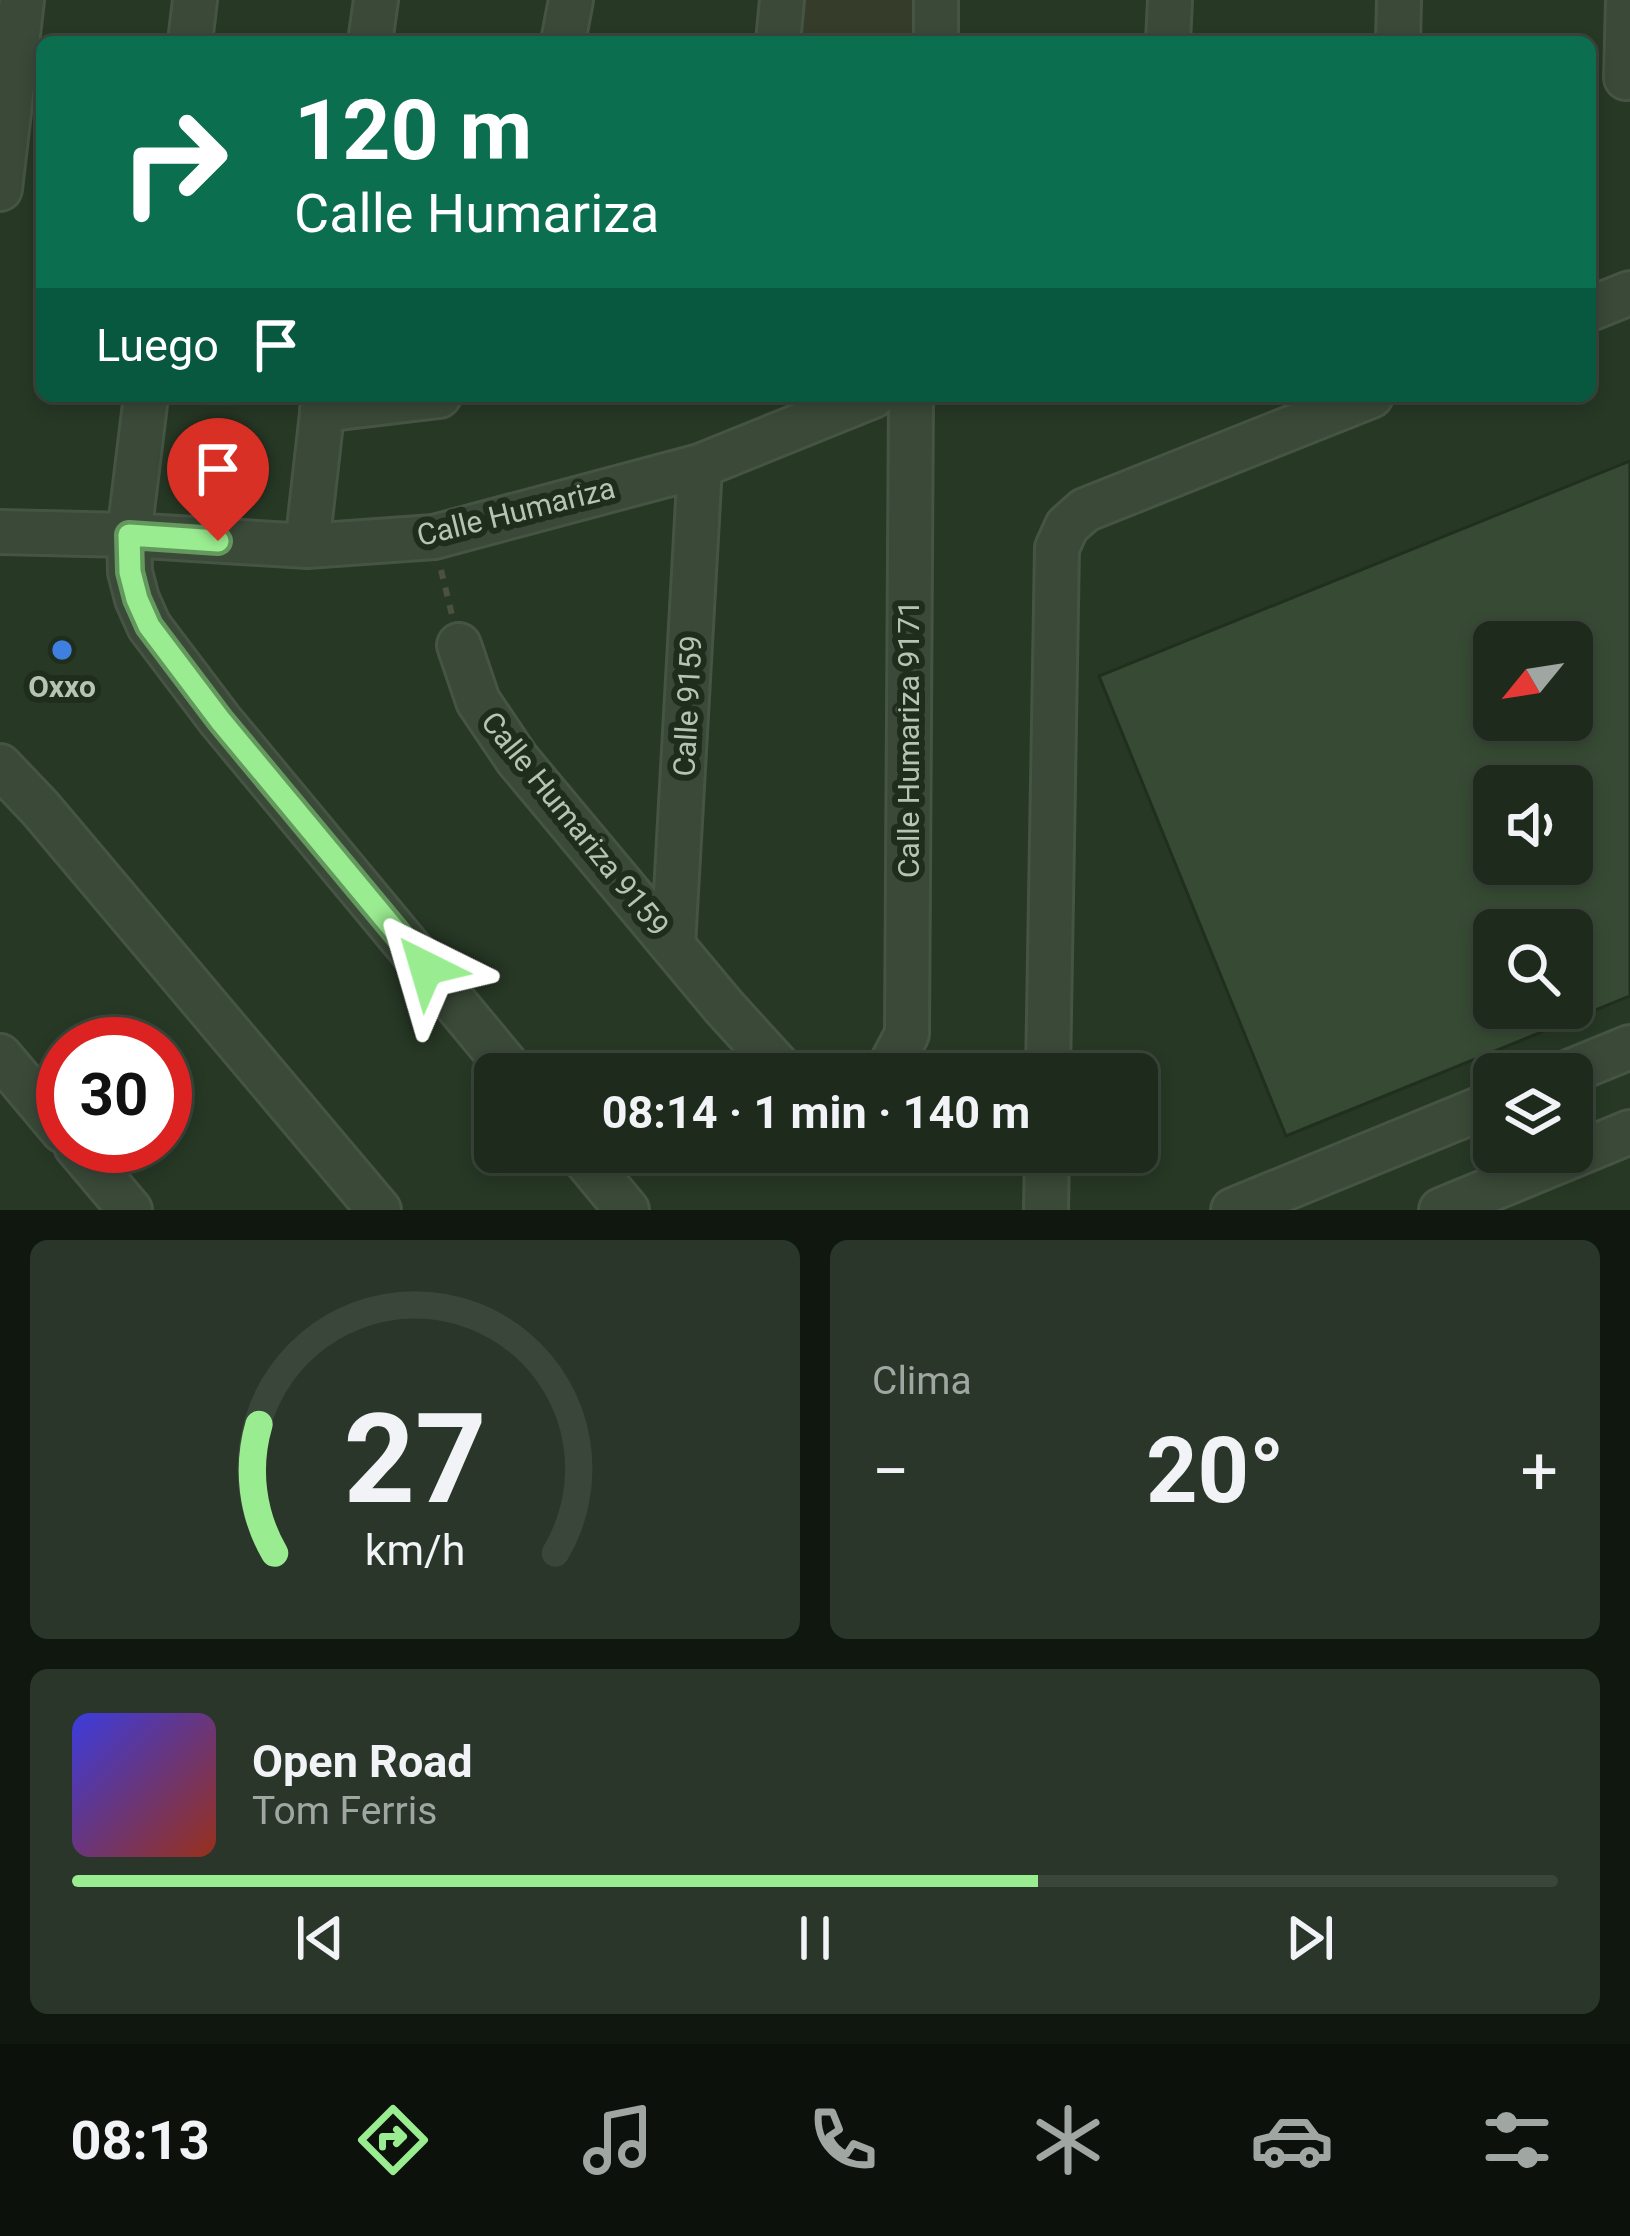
<!DOCTYPE html>
<html lang="es">
<head>
<meta charset="utf-8">
<style>
	body { margin:0; font-family:Roboto,sans-serif; background:#2a3629; color:#f1f3f6; height:100vh; display:flex; flex-direction:column; font-size:45px; white-space:nowrap }
	* { box-sizing:border-box; margin:0 }
	p { font-size:39px; color:#a0a7a3 }
	.icon { flex:none; width:66px; height:66px; fill:none; stroke:currentColor; stroke-width:2; stroke-linecap:round; stroke-linejoin:round }
	.map { position:relative; height:1210px; overflow:hidden }
	.drawer { display:flex; flex-direction:column; gap:30px; padding:30px; background:#10170f; flex:1 }
	.drawer>* { flex:none }
	.top-card { position:absolute; left:36px; top:36px; width:1560px; height:366px; border-radius:18px; box-shadow:0 6px 18px #0003,0 0 0 3px #3b463b; background:#0b6e4f; color:#fff; overflow:hidden }
	.needle { width:78px; rotate:240deg }
	.buttons { position:absolute; left:1473px; top:621px; display:grid; gap:24px }
	.buttons a { display:grid; place-items:center; width:120px; height:120px; border-radius:18px; background:#1d2a1c; box-shadow:0 6px 18px #0003,0 0 0 3px #3b463b; font-size:60px }
	.speed { position:absolute; left:36px; top:1017px; display:flex; gap:24px; font-size:60px; font-weight:700; text-align:center }
	.speed>* { display:grid; place-content:center; width:156px; height:156px; border-radius:50%; background:#1d2a1c; box-shadow:0 6px 18px #0003,0 0 0 3px #3b463b; line-height:1 }
	.speed .limit { border:18px solid #d22; background:#fff; color:#111 }
	.pin { position:absolute; display:grid; place-items:center; width:102px; height:102px; color:#fff; margin:-123px -51px; border-radius:50% 50% 50% 0; rotate:-45deg; box-shadow:0 0 12px #0007 }
	.pin .icon { rotate:45deg }
	.me { position:absolute; width:132px; margin:-66px; rotate:320deg; stroke-linejoin:round; filter:drop-shadow(0 0 9px #0008) }
	.turn { display:flex; align-items:center; gap:42px; height:252px; padding:0 60px; font-size:54px }
	.turn .icon { width:156px; height:156px; stroke-width:2.5 }
	.turn b { display:block; font-size:84px; line-height:102px }
	.then { display:flex; align-items:center; height:114px; padding:0 60px; background:#0003; gap:24px; font-size:45px }
	.big { font-size:90px; font-weight:700; line-height:1.1 }
	.drawer .card { flex:1; display:flex; flex-direction:column; justify-content:center; gap:18px; min-width:0; padding:0 42px; border-radius:18px; background:#2a3629 }
	.drawer .dial { align-items:center; gap:0 }
	.dial svg { height:312px; overflow:visible; fill:none; stroke:#3b463b; stroke-width:7; stroke-linecap:round; text-anchor:middle }
	.dial text { fill:#f1f3f6; stroke:none }
	.song { display:flex; align-items:center; gap:36px }
	.cover { width:144px; height:144px; border-radius:18px; background:linear-gradient(135deg,hsl(240 70% 55%),hsl(10 70% 35%)) }
	.played { height:12px; border-radius:6px; background:linear-gradient(90deg,#9aec91 65%,#3b463b 65%) }
	.keys { display:flex; justify-content:space-around; direction:ltr }
	.heat { display:flex; justify-content:space-between; align-items:center; font-size:66px; direction:ltr }
	.drawer .tiles { flex:1; display:grid; gap:30px; grid-template-columns:1fr 1fr }
	.card:last-child { grid-column:span 2 }
	.trip { position:absolute; left:474px; top:1053px; width:684px; height:120px; border-radius:18px; background:#1d2a1c; box-shadow:0 6px 18px #0003,0 0 0 3px #3b463b; font-weight:700; line-height:120px; text-align:center }
	.dock { display:flex; height:192px; justify-content:space-around; align-items:center; background:#0c110b; color:#a0a7a3 }
	.dock .icon { width:84px; height:84px }
	.dock .selected { color:#9aec91 }
	.dock b { font-size:54px; color:#f1f3f6 }
	.map>svg:first-child { display:block }
</style>
</head>
<body>
<div class="map">
<svg width="1630" height="1210" viewBox="0 0 1630 1210">
	<rect width="100%" height="100%" fill="#273825"/>
	<path fill="#353c29" d="M804,0H924L920,42H799Z"/>
	<path fill="#374b34" stroke="#212f1f" stroke-width="3" fill-rule="evenodd" d="M1630,461V996L1286,1136L1099,676ZM1494,642H1572V720H1494ZM1494,786H1572V864H1494ZM1494,930H1572V1008H1494Z"/>
	<g fill="none" stroke-linecap="round" stroke-linejoin="round">
		<defs>
			<path id="minor" d="M936,0V42
				M190,42L195,0
				M370,42L376,0
				M563,42L571,0
				M778,42L782,0
				M1168,42L1170,0
				M1398,42L1399,0
				M1626,78L1628,0
				M0,189L22,0
				M1590,309L1630,293
				M146,396L129,535L130,572L137,599L149,626L220,720L514,1074
				M322,410L439,396
				M0,532L129,535L307,546L434,537L700,466L873,396
				M307,546L324,396
				M459,645L478,701L517,759L724,1007L785,1074
				M0,766L40,808L379,1210
				M673,946L700,466
				M0,1056L63,1131
				M881,1074L890,1066L907,1034L911,396
				M1048,1074L1057,548L1067,526L1085,510L1371,396
				M1564,1074L1630,1047
				M76,1146L130,1210
				M579,1152L627,1210
				M1046,1210L1047,1152
				M1233,1210L1494,1103
				M1441,1210L1630,1132"/>
		</defs>
		<use href="#minor" stroke="#465444" stroke-width="48"/>
		<path stroke="#4b513f" stroke-width="6" stroke-dasharray="9 9" stroke-linecap="butt" d="M441,570L452,615"/>
		<use href="#minor" stroke="#3a4938" stroke-width="42"/>
	</g>
	<g fill="none" stroke-linecap="round" stroke-linejoin="round">
		<defs>
			<path id="route" d="M218,541L129,535L130,572L137,599L149,626L220,720L426,968"/>
		</defs>
		<use href="#route" stroke="#64995e" stroke-width="30"/>
		<use href="#route" stroke="#9aec91" stroke-width="21"/>
	</g>
	<circle fill="#3f7fe0" stroke="#1f2d1d" stroke-width="4.5" cx="62" cy="650" r="12"/>
	<g text-anchor="middle" stroke-width="12" stroke-linejoin="round" paint-order="stroke">
		<g font-size="30" fill="#b5c4b3" stroke="#1f2d1d">
			<text transform="translate(516 512) rotate(-14)" y="10">Calle Humariza</text>
			<text transform="translate(688 706) rotate(-87)" y="10">Calle 9159</text>
			<text transform="translate(909 739) rotate(-90)" y="10">Calle Humariza 9171</text>
			<text transform="translate(575 824) rotate(51)" y="10">Calle Humariza 9159</text>
		</g>
		<g font-size="30" font-weight="bold" fill="#b5c4b3" stroke="#1f2d1d">
			<text x="62" y="697">Oxxo</text>
		</g>
	</g>
</svg>
<div class="buttons">
<a><svg class="needle" viewBox="-14 -14 28 28"><path d="M0-13l5 13h-10z" fill="#e53935"/><path d="M0 13l5-13h-10z" fill="#a0a7a3"/></svg></a>
<a><svg class="icon" aria-label="sound" viewBox="0 0 24 24"><path d="M4 9h4l5-4v14l-5-4H4zM17 9q2 3 0 6"/></svg></a>
<a><svg class="icon" aria-label="search" viewBox="0 0 24 24"><circle cx="10" cy="10" r="6"/><path d="M15 15l6 6"/></svg></a>
<a><svg class="icon" aria-label="layers" viewBox="0 0 24 24"><path d="M12 4l9 5-9 5-9-5zM3 14l9 5 9-5"/></svg></a>
</div>
<div class="speed"><div class="limit">30</div></div>
<div class="pin" style="left:218px;top:541px;background:#d93025"><svg class="icon" aria-label="arrive" viewBox="0 0 24 24"><path d="M6 21V4h12l-3 4 3 4H6"/></svg></div>
<svg class="me" style="left:426px;top:968px" viewBox="-20 -20 40 40"><path d="M0-17L14 15 0 8-14 15z" fill="#9aec91" stroke="#fff" stroke-width="4"/></svg>
<div class="trip">08:14 · 1 min · 140 m</div>
<div class="top-card">
<div class="turn"><svg class="icon" aria-label="right" viewBox="0 0 24 24"><path d="M7 20v-9h11M14 6l5 5-5 5"/></svg><div><b>120 m</b>Calle Humariza</div></div>
<div class="then">Luego<svg class="icon" aria-label="arrive" viewBox="0 0 24 24"><path d="M6 21V4h12l-3 4 3 4H6"/></svg></div>
</div>
</div>
<section class="drawer">
<div class="tiles">
<div class="card dial"><svg viewBox="0 0 100 80">
<path d="M14 69A42 42 0 1 1 86 69"/>
<path d="M14 69A42 42 0 0 1 10 36" stroke="#9aec91"/>
<text x="50" y="56" font-size="32" font-weight="700">27</text>
<text x="50" y="72" font-size="11">km/h</text>
</svg></div>
<div class="card"><p>Clima</p>
<div class="heat"><a>−</a><b class="big">20°</b><a>+</a></div>
</div>
<div class="card">
<div class="song"><i class="cover"></i><div><b>Open Road</b><p>Tom Ferris</p></div></div>
<div class="played"></div>
<div class="keys"><svg class="icon" aria-label="previous" viewBox="0 0 24 24"><path d="M18 5L8 12l10 7zM5 5v14"/></svg><svg class="icon" aria-label="pause" viewBox="0 0 24 24"><path d="M8 5v14M16 5v14"/></svg><svg class="icon" aria-label="next" viewBox="0 0 24 24"><path d="M6 5l10 7-10 7zM19 5v14"/></svg></div>
</div>
</div>
</section>
<nav class="dock">
<b>08:13</b>
<svg class="icon selected" aria-label="directions" viewBox="0 0 24 24"><path d="M12 3l9 9-9 9-9-9zM9 14v-3h6M13 9l2 2-2 2"/></svg>
<svg class="icon" aria-label="music" viewBox="0 0 24 24"><path d="M9 18V5l10-2v13"/><circle cx="6" cy="18" r="3"/><circle cx="16" cy="16" r="3"/></svg>
<svg class="icon" aria-label="phone" viewBox="0 0 24 24"><path d="M5 4h4l2 5-3 2q2 4 5 5l2-3 5 2v4C11 20 4 13 5 4z"/></svg>
<svg class="icon" aria-label="climate" viewBox="0 0 24 24"><path d="M12 3v18M4 7l16 10M4 17L20 7"/></svg>
<svg class="icon" aria-label="car" viewBox="0 0 24 24"><path d="M5 17H2v-5l4-1 3-4h7l3 4 3 1v5h-3M9 17h6M6 11h13"/><circle cx="7" cy="17" r="2"/><circle cx="17" cy="17" r="2"/></svg>
<svg class="icon" aria-label="filters" viewBox="0 0 24 24"><path d="M4 7h16M4 17h16"/><circle cx="9" cy="7" r="2"/><circle cx="15" cy="17" r="2"/></svg>
</nav>
</body>
</html>
